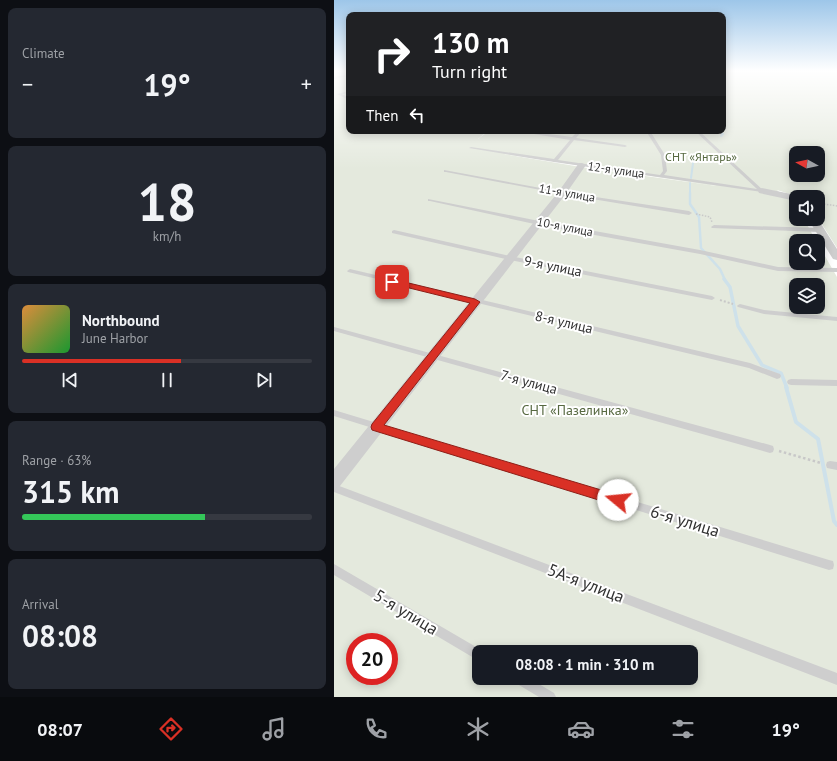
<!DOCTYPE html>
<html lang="en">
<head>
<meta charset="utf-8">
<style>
	body { margin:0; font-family:"PT Sans",sans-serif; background:#242831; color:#f1f3f6; height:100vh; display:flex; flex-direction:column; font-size:15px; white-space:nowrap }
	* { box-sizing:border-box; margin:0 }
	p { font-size:13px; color:#9ea1a6 }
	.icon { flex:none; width:22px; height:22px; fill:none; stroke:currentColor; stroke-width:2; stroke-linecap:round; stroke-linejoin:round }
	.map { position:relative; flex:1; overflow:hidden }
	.panel { display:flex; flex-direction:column; gap:8px; padding:8px; background:#0d0f14; width:334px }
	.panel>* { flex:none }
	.hud { position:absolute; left:12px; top:12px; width:380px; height:122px; border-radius:8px; box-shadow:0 2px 10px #0003; background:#202124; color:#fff; overflow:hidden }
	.needle { width:26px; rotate:278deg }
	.buttons { position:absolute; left:455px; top:146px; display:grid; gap:8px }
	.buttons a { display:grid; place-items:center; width:36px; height:36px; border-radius:8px; background:#171b24; box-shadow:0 2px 10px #0003; font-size:20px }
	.speed { position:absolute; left:12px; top:633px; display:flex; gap:8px; font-size:20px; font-weight:700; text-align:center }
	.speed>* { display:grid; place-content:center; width:52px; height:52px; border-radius:50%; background:#171b24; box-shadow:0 2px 10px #0003; line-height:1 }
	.speed .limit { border:6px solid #d22; background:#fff; color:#111 }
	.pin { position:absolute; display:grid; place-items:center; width:34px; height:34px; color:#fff; margin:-17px; border-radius:8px; box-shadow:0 2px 6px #0006 }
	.me { position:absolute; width:44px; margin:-22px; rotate:287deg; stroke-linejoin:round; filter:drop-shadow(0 0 3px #0008) }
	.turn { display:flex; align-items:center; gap:14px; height:84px; padding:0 20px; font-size:18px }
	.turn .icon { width:52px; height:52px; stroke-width:2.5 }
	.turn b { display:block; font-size:28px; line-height:34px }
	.then { display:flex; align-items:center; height:38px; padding:0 20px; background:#0003; gap:8px; font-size:15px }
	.big { font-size:30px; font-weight:600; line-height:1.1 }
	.panel .widget { flex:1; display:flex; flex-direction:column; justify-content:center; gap:6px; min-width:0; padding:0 14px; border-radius:8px; background:#242831 }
	.panel .dial { align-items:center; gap:0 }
	.dial b { font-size:52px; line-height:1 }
	.song { display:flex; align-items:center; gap:12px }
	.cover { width:48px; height:48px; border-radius:6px; background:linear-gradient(135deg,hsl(30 70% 55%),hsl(130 70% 35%)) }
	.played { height:4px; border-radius:2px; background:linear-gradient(90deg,#d93025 55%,#363941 55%) }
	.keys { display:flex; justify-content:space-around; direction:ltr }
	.heat { display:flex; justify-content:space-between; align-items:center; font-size:22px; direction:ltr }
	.charge { height:6px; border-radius:3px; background:linear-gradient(90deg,#34c759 63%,#363941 0) }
	.trip { position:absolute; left:138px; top:645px; width:226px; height:40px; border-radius:8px; background:#171b24; box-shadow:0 2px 10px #0003; font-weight:600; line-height:40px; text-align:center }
	.dock { display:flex; height:64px; justify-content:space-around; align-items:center; background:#090b0e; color:#9ea1a6 }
	.dock .icon { width:28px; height:28px }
	.dock .selected { color:#d93025 }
	.dock b { font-size:18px; color:#f1f3f6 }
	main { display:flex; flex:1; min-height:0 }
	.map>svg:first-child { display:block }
</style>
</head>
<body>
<main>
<section class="panel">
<div class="widget"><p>Climate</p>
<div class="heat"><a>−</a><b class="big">19°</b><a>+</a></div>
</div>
<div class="widget dial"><b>18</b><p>km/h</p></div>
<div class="widget">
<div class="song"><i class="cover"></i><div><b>Northbound</b><p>June Harbor</p></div></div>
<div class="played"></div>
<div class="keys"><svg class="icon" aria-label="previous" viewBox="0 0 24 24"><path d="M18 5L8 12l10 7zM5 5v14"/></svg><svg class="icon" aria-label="pause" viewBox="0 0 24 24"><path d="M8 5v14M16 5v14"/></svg><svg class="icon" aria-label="next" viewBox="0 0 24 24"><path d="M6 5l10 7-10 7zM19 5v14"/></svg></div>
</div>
<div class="widget"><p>Range · 63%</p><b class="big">315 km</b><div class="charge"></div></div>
<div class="widget"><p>Arrival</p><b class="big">08:08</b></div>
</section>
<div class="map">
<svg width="503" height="697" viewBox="0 0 503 697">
	<rect width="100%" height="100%" fill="#fff"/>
	<path fill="#e4e9dd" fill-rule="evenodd" d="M0,71H15V131H153L144,139L155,131H389V71H503V248L484,218V197H465L443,190L449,196L458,198L462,205V219H470L482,241H462V263H484V244L503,277V697H0ZM462,153H484V175H462ZM170,154L383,186L247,167ZM462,285H484V307H462ZM21,642H55V676H21ZM145,652H357V678H145Z"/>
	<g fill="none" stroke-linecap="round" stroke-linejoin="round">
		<path stroke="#cee1ea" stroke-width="2" d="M385,131L389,134L387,136
			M357,178L360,156
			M356,183V194"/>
		<path stroke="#cee1ea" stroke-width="2.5" d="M356,193V204L365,217L367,248L386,269L391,280"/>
		<path stroke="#cee1ea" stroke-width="3.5" d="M390,279L396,287L404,326L428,365L447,373L453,388"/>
		<path stroke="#cee1ea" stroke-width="4" d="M452,387L462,422L484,439L500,521L503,525"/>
		<path stroke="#c8c8c8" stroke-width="1.5" stroke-dasharray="1.5 1.5" stroke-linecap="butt" d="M484,203L503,206
			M362,214L376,217L378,222"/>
		<path stroke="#c8c8c8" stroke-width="2" stroke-dasharray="2 2" stroke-linecap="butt" d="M386,300L399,304"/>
		<path stroke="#c8c8c8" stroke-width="2.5" stroke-dasharray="2.5 2.5" stroke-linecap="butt" d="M445,451L487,463"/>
		<path fill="#cecece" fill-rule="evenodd" d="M15,74V76L0,79V77Z
			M15,91V93L8,94L15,98V100L3,94Z
			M182,131H192L238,137L244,131H248L242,138L291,145L293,146L291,147L240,140L224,160L326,175L329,171L327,155L312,131H316L331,155L333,171L330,175L423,189L361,131H365L430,191L428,192L220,162L135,148L137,147L220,159L236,140Z
			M110,170L228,192L355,211L358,213L355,215L228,194L112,172H110Z
			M94,199L205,221L366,250L444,267L503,268V272L444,271L366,254L205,225L96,201H94Z
			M380,225L486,228L489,230L486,232L378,228L377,227Z
			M60,230L176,256L378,296L381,298L378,300L176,260L58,233V231Z
			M16,269L416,363L446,374L447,376L446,378L443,379L415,368L14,272L13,271Z
			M406,304L430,310L503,317V321L430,314L404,307L403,306L404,305Z
			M0,327L436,445L439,446L440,449L439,452L436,453L0,331Z
			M457,379L503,380V386L457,385L454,384L453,382L454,380Z
			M0,410L495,560L499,561L500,565L499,569L495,570L0,416Z
			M496,461L503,462V470L493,468L492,465L493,462Z
			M0,484L503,673V685L0,492Z
			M0,564L149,651V652H145V661L0,575Z
			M178,678H195L220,693L222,697H205L180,682Z"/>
		<path fill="#cecece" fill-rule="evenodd" d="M245,163H248L252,165L231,195L6,486L0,488V469L225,191Z
			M428,188L462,195L466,197H462V201L425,193L424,191L425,189Z
			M474,219H484L503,249V260L499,259Z"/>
	</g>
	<linearGradient id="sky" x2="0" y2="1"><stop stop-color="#9dc6e9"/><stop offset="0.42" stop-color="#fff"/><stop offset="1" stop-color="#fff" stop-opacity="0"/></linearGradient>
	<rect width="503" height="169" fill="url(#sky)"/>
	<path fill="#d93025" stroke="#8d1f18" d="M58,279L141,299L146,302L50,425L284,495L288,497L290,500L288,504L284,506L38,430L37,427L38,424L136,303L55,283L54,282Z"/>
	<g text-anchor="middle" stroke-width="4" stroke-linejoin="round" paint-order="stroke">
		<g font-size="12" fill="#576941" stroke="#fff">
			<text x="367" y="161">СНТ «Янтарь»</text>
		</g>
		<g font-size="12" fill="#313131" stroke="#fff">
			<text transform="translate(282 170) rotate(8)" y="4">12-я улица</text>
			<text transform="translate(233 193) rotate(10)" y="4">11-я улица</text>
			<text transform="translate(231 227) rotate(11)" y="4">10-я улица</text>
		</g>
		<g font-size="14" fill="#313131" stroke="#fff">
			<text transform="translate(219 266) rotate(11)" y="5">9-я улица</text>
			<text transform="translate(230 322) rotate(13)" y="5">8-я улица</text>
			<text transform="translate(195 382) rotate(15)" y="5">7-я улица</text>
		</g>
		<g font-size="14" fill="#576941" stroke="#fff">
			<text x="241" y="415">СНТ «Пазелинка»</text>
		</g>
		<g font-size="17" fill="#313131" stroke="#fff">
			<text transform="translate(351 521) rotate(17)" y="6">6-я улица</text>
			<text transform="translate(252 583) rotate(21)" y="6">5А-я улица</text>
			<text transform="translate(72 612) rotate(31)" y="6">5-я улица</text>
		</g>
	</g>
</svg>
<div class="buttons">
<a><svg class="needle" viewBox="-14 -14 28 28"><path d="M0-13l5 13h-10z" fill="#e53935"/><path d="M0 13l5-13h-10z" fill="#9ea1a6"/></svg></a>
<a><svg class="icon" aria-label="sound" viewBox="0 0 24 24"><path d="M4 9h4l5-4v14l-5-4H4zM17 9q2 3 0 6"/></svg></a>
<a><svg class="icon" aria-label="search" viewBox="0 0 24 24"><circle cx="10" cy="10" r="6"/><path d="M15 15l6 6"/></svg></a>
<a><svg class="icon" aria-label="layers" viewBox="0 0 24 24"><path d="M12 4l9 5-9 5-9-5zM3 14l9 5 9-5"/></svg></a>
</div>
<div class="speed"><div class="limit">20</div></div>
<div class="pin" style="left:58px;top:282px;background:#d93025"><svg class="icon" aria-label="arrive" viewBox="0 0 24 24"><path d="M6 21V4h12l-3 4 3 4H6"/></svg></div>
<svg class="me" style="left:284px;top:500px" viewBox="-20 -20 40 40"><circle r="19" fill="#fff"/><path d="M0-13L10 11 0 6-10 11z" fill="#d93025"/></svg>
<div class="trip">08:08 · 1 min · 310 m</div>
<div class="hud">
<div class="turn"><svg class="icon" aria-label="right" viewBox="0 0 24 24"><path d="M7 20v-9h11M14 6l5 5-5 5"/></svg><div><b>130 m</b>Turn right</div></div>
<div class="then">Then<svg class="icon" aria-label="left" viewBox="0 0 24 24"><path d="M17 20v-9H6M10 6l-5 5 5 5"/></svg></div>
</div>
</div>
</main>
<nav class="dock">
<b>08:07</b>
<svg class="icon selected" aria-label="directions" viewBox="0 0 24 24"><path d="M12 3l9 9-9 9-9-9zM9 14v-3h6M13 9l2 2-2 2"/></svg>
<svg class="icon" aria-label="music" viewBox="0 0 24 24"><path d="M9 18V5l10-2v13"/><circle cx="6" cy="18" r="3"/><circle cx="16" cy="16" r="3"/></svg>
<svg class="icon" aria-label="phone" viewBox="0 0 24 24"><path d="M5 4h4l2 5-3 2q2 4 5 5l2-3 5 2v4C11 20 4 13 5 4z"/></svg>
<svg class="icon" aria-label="climate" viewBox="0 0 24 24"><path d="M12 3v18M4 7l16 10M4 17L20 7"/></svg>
<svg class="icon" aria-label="car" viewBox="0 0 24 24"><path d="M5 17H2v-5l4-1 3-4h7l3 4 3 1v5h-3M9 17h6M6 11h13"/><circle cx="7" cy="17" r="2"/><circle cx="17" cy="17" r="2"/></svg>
<svg class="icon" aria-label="filters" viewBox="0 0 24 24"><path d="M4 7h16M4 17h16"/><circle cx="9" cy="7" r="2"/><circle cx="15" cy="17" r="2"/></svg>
<b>19°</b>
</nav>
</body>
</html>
